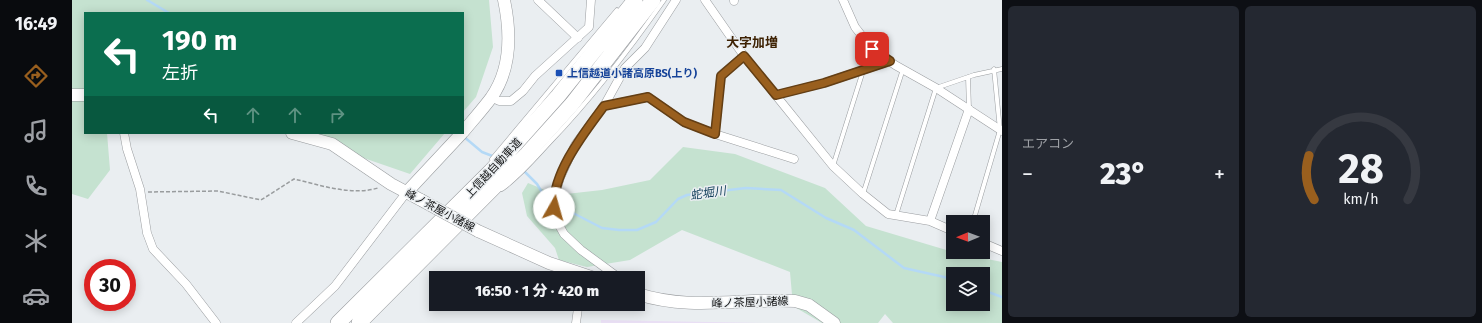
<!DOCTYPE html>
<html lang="ja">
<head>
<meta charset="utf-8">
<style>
	body { margin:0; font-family:"Fira Sans","Noto Sans JP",sans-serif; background:#242831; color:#f1f3f6; height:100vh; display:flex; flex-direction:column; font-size:15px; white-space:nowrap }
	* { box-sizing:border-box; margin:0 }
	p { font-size:13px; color:#9ea1a6 }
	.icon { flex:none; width:22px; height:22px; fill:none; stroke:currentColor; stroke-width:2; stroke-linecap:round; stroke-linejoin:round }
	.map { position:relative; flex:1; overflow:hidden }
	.sheet { display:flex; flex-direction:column; gap:6px; padding:6px; background:#0d0f14; width:480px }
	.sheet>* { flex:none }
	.hud { position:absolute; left:12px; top:12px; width:380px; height:122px; border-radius:0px; box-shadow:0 2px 10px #0003; background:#0b6e4f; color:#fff; overflow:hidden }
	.needle { width:26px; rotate:269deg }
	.fabs { position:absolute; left:874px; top:215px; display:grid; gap:8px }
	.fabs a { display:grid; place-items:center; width:44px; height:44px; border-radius:0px; background:#171b24; box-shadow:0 2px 10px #0003; font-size:20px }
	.speed { position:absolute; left:12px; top:259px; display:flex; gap:8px; font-size:20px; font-weight:700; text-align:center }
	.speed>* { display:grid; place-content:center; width:52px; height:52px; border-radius:50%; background:#171b24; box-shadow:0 2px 10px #0003; line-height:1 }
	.speed .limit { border:6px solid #d22; background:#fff; color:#111 }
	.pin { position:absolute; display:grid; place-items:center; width:34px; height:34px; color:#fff; margin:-17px; border-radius:8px; box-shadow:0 2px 6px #0006 }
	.me { position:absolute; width:44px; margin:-22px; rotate:7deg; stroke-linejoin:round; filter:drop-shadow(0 0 3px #0008) }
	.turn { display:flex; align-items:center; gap:14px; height:84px; padding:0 12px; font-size:18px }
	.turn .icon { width:52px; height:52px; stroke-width:2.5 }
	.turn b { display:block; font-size:28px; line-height:34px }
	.lanes { display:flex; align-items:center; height:38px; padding:0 12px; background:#0003; justify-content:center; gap:20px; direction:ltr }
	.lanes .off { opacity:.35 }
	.big { font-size:30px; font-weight:800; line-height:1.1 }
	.sheet .widget { flex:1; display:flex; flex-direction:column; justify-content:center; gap:6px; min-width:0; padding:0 14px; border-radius:6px; background:#242831 }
	.sheet .dial { align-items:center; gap:0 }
	.dial svg { height:104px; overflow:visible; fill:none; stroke:#363941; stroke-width:7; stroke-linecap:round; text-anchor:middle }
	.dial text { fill:#f1f3f6; stroke:none }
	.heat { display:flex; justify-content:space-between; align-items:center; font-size:22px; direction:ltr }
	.sheet .tiles { flex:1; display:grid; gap:6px; grid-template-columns:repeat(2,1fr) }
	.trip { position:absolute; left:357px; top:271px; width:216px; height:40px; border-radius:0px; background:#171b24; box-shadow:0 2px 10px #0003; font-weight:800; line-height:40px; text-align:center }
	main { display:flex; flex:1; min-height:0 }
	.tab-bar { display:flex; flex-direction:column; width:72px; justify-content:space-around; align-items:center; background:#090b0e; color:#9ea1a6 }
	.tab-bar .icon { width:28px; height:28px }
	.tab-bar .on { color:#995f1e }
	.tab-bar b { font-size:18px; color:#f1f3f6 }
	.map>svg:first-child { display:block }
</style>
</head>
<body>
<main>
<nav class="tab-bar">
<b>16:49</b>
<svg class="icon on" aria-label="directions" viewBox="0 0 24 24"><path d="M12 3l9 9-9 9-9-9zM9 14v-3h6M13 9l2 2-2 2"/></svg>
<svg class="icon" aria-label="music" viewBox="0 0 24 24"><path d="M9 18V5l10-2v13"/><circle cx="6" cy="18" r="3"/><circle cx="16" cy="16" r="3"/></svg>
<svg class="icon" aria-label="phone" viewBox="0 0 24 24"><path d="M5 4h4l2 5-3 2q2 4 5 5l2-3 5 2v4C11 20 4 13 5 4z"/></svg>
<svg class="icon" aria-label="climate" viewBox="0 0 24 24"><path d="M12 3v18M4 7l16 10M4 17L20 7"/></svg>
<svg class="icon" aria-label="car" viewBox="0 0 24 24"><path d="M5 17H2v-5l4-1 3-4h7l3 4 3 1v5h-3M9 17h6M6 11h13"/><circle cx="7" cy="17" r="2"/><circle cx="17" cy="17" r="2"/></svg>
</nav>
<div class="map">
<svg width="930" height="323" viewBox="0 0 930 323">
	<rect width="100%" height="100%" fill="#eaeef1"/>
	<path fill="#e9dff4" d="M529,320L691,323H529Z"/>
	<path fill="#c5e2d0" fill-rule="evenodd" d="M0,0H417L421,47L404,97L391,112V13H13V133H35L38,170L16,199L0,194Z
		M219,133H373L338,174Z
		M611,147L663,154L753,188L794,226L881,252L930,262V323H821L813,314L806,323H750L721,306L718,272L610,230L558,260L515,267L487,260L483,248L455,216L450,193L456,183L485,195L530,190L578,180ZM881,274H911V304H881Z"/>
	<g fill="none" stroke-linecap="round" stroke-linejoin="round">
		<path stroke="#b4d9f6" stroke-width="2.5" d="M75,0L97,13
			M391,136L410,152L423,157
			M451,170L465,184L474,199L530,228L547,230H565L584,222L606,199L615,195L674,188L709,190L754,218L782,230L832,268L881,279
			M911,290L930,297"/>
		<defs>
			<path id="lane" d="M896,77L897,109
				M420,159L545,10
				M761,166L791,71
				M430,189C448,176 463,158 478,142C520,98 557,50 592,0
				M791,194L831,69
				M824,215L864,88L902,75L930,69
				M901,222L928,130L922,69"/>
			<path id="street" d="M466,0L506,38
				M633,0L672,56L761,166L791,194L816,214L858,221L881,231
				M662,0V1
				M771,0L783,27L800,49L823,65L864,88L930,131
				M704,95L752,83L818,61
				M419,97L427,101H439L451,91L463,76L517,27L519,0
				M532,106L576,97L612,122L643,134L649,75L672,56
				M52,133L55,149L68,189L75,233L81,249L114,284L144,323
				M643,134L722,159
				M858,221L897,109
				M911,243L930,251
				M544,278L543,275L509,250L492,234L483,218L482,198L488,178L503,145L532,106L553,68L573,48L604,0
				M224,323L263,286L334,193
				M504,323L506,308L509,304"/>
			<path id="secondary" d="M0,95H13
				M391,132C400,121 410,110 419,98C439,70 439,33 432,0
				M220,133L260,144L319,184L349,200
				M334,193L390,133
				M406,231L477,263L522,278
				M566,294C618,311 670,298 723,301L737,305L762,323"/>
			<path id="highway" d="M266,323L419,171L486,96L563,0
				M287,323L455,154L500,104L581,0"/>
		</defs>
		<use href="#lane" stroke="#9a9da0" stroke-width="5"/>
		<use href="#street" stroke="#9a9da0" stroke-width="9"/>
		<use href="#secondary" stroke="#9a9da0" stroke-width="13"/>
		<use href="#highway" stroke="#9a9da0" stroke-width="16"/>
		<path stroke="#999c9e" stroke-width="1.5" stroke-dasharray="4 2" stroke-linecap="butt" d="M76,192L146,191L189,200L222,179C248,185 279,196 306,188"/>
		<use href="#lane" stroke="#fff" stroke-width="4"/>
		<use href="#street" stroke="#fff" stroke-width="8"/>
		<use href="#secondary" stroke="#fff" stroke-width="12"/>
		<use href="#highway" stroke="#fff" stroke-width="15"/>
		<defs>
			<path id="secondary-bridge" d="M349,200L406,231"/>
		</defs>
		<use href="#secondary-bridge" stroke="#9a9da0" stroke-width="13" stroke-linecap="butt"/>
		<use href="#secondary-bridge" stroke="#fff" stroke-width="12"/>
	</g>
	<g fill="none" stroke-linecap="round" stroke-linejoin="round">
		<defs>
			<path id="route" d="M482,208C480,173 512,133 532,106L576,97L612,122L643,134L649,76L672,56L704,95L752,83L818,61L800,49"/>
		</defs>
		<use href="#route" stroke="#633e14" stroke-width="10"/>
		<use href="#route" stroke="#995f1e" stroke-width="7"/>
	</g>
	<rect fill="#1a4fb4" stroke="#eaeef1" stroke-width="1.5" x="483" y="69" width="8" height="8" rx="2"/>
	<g text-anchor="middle" stroke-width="3" stroke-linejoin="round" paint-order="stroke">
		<g font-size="11" font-weight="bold" fill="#164399" stroke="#eaeef1" text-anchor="start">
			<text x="495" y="77">上信越道小諸高原BS(上り)</text>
		</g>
		<g font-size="11" fill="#101112" stroke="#eaeef1">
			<text transform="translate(421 168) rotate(-47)" y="4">上信越自動車道</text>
			<text transform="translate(368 210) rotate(28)" y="4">峰ノ茶屋小諸線</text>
			<text transform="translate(678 302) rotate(-2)" y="4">峰ノ茶屋小諸線</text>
		</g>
		<g font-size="12" font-style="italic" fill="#103d59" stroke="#eaeef1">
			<text transform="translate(636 193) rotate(-8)" y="4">蛇堀川</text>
		</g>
		<g font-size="13" font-weight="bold" fill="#3e2204" stroke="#eaeef1">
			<text x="680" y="47">大字加増</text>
		</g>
	</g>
</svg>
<div class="fabs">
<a><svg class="needle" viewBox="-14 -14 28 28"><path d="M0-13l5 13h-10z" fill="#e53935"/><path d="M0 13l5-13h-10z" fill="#9ea1a6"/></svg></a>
<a><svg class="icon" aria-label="layers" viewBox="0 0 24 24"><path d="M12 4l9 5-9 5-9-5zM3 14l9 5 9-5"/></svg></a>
</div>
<div class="speed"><div class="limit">30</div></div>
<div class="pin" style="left:800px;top:49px;background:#d93025"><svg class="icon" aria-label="arrive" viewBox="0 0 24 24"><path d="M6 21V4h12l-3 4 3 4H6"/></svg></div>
<svg class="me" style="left:482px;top:208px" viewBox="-20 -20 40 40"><circle r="19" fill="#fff"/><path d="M0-13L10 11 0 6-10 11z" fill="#995f1e"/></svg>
<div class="trip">16:50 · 1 分 · 420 m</div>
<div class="hud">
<div class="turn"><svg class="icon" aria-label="left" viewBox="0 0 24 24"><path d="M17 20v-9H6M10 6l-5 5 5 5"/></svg><div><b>190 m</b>左折</div></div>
<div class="lanes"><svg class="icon" aria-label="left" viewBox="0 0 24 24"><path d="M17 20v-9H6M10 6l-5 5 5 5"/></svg><svg class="icon off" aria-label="ahead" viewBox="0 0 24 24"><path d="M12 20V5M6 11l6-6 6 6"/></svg><svg class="icon off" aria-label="ahead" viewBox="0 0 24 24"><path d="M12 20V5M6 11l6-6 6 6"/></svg><svg class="icon off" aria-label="right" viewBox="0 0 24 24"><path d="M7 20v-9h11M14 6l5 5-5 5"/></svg></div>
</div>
</div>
<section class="sheet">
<div class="tiles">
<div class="widget"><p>エアコン</p>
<div class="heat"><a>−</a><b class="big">23°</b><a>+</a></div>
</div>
<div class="widget dial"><svg viewBox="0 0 100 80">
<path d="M14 69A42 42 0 1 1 86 69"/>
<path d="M14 69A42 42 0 0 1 10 35" stroke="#995f1e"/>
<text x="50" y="56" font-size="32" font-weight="700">28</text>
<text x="50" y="72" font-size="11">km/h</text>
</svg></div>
</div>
</section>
</main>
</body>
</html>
